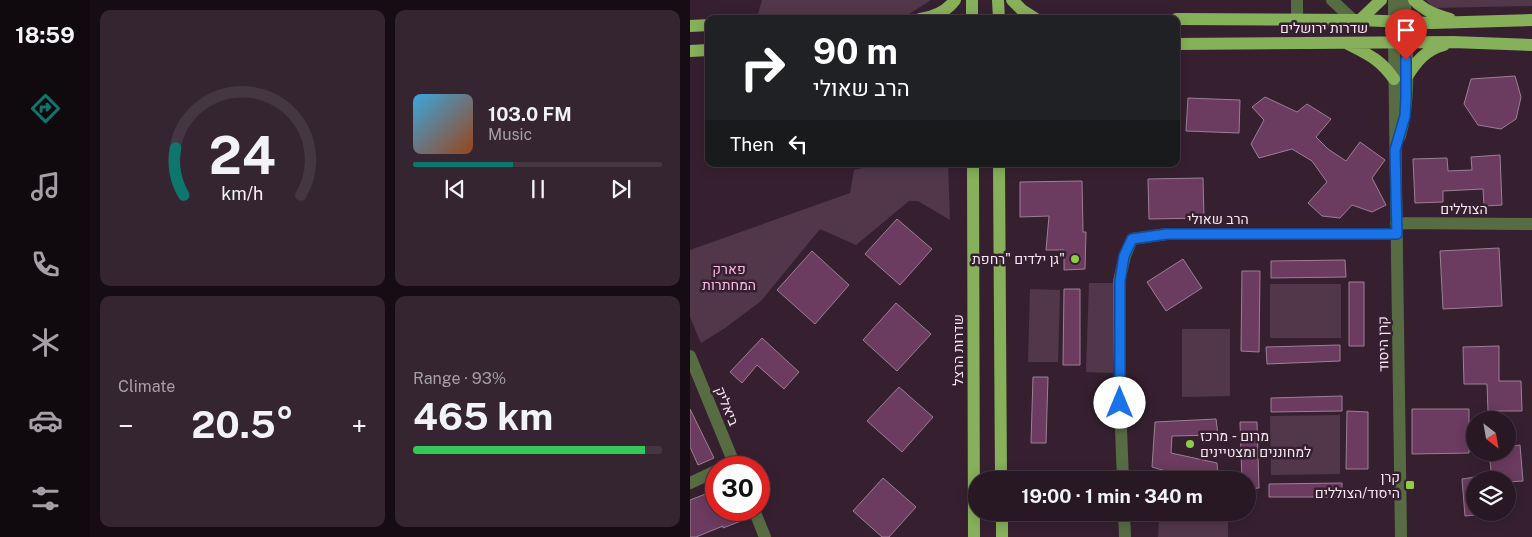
<!DOCTYPE html>
<html lang="en">
<head>
<meta charset="utf-8">
<style>
	body { margin:0; font-family:"Public Sans",Heebo,sans-serif; background:#342531; color:#f1f3f6; height:100vh; display:flex; flex-direction:column; font-size:19px; white-space:nowrap }
	* { box-sizing:border-box; margin:0 }
	p { font-size:16px; color:#a5a0a6 }
	.icon { flex:none; width:28px; height:28px; fill:none; stroke:currentColor; stroke-width:2; stroke-linecap:round; stroke-linejoin:round }
	.map { position:relative; flex:1; overflow:hidden }
	.sheet { display:flex; flex-direction:column; gap:10px; padding:10px; background:#160d14; width:600px }
	.sheet>* { flex:none }
	.hud { position:absolute; left:15px; top:15px; width:475px; height:152px; border-radius:10px; box-shadow:0 2px 12px #0003,0 0 0 1px #443741; background:#202124; color:#fff; overflow:hidden }
	.needle { width:32px; rotate:149deg }
	.fabs { position:absolute; left:776px; top:411px; display:grid; gap:10px }
	.fabs a { display:grid; place-items:center; width:50px; height:50px; border-radius:50%; background:#281824; box-shadow:0 2px 12px #0003,0 0 0 1px #443741; font-size:25px }
	.speed { position:absolute; left:15px; top:456px; display:flex; gap:10px; font-size:25px; font-weight:700; text-align:center }
	.speed>* { display:grid; place-content:center; width:65px; height:65px; border-radius:50%; background:#281824; box-shadow:0 2px 12px #0003,0 0 0 1px #443741; line-height:1 }
	.speed .limit { border:8px solid #d22; background:#fff; color:#111 }
	.pin { position:absolute; display:grid; place-items:center; width:42px; height:42px; color:#fff; margin:-51px -21px; border-radius:50% 50% 50% 0; rotate:-45deg; box-shadow:0 0 5px #0007 }
	.pin .icon { rotate:45deg }
	.me { position:absolute; width:55px; margin:-28px; rotate:0deg; stroke-linejoin:round; filter:drop-shadow(0 0 4px #0008) }
	.turn { display:flex; align-items:center; gap:18px; height:105px; padding:0 25px; font-size:22px }
	.turn .icon { width:65px; height:65px; stroke-width:2.5 }
	.turn b { display:block; font-size:35px; line-height:42px }
	.then { display:flex; align-items:center; height:48px; padding:0 25px; background:#0003; gap:10px; font-size:19px }
	.big { font-size:38px; font-weight:700; line-height:1.1 }
	.sheet .widget { flex:1; display:flex; flex-direction:column; justify-content:center; gap:8px; min-width:0; padding:0 18px; border-radius:10px; background:#342531 }
	.sheet .dial { align-items:center; gap:0 }
	.dial svg { height:130px; overflow:visible; fill:none; stroke:#443741; stroke-width:7; stroke-linecap:round; text-anchor:middle }
	.dial text { fill:#f1f3f6; stroke:none }
	.song { display:flex; align-items:center; gap:15px }
	.cover { width:60px; height:60px; border-radius:8px; background:linear-gradient(135deg,hsl(200 70% 55%),hsl(20 70% 35%)) }
	.played { height:5px; border-radius:2px; background:linear-gradient(90deg,#0f766e 40%,#443741 40%) }
	.keys { display:flex; justify-content:space-around; direction:ltr }
	.heat { display:flex; justify-content:space-between; align-items:center; font-size:28px; direction:ltr }
	.charge { height:8px; border-radius:4px; background:linear-gradient(90deg,#34c759 93%,#443741 0) }
	.sheet .tiles { flex:1; display:grid; gap:10px; grid-template-columns:repeat(2,1fr) }
	.trip { position:absolute; left:278px; top:471px; width:288px; height:50px; border-radius:25px; background:#281824; box-shadow:0 2px 12px #0003,0 0 0 1px #443741; font-weight:700; line-height:50px; text-align:center }
	main { display:flex; flex:1; min-height:0 }
	.tabs { display:flex; flex-direction:column; width:90px; justify-content:space-around; align-items:center; background:#100a0e; color:#a5a0a6 }
	.tabs .icon { width:35px; height:35px }
	.tabs .current { color:#0f766e }
	.tabs b { font-size:22px; color:#f1f3f6 }
	.map>svg:first-child { display:block }
</style>
</head>
<body>
<main>
<nav class="tabs">
<b>18:59</b>
<svg class="icon current" aria-label="directions" viewBox="0 0 24 24"><path d="M12 3l9 9-9 9-9-9zM9 14v-3h6M13 9l2 2-2 2"/></svg>
<svg class="icon" aria-label="music" viewBox="0 0 24 24"><path d="M9 18V5l10-2v13"/><circle cx="6" cy="18" r="3"/><circle cx="16" cy="16" r="3"/></svg>
<svg class="icon" aria-label="phone" viewBox="0 0 24 24"><path d="M5 4h4l2 5-3 2q2 4 5 5l2-3 5 2v4C11 20 4 13 5 4z"/></svg>
<svg class="icon" aria-label="climate" viewBox="0 0 24 24"><path d="M12 3v18M4 7l16 10M4 17L20 7"/></svg>
<svg class="icon" aria-label="car" viewBox="0 0 24 24"><path d="M5 17H2v-5l4-1 3-4h7l3 4 3 1v5h-3M9 17h6M6 11h13"/><circle cx="7" cy="17" r="2"/><circle cx="17" cy="17" r="2"/></svg>
<svg class="icon" aria-label="filters" viewBox="0 0 24 24"><path d="M4 7h16M4 17h16"/><circle cx="9" cy="7" r="2"/><circle cx="15" cy="17" r="2"/></svg>
</nav>
<section class="sheet">
<div class="tiles">
<div class="widget dial"><svg viewBox="0 0 100 80">
<path d="M14 69A42 42 0 1 1 86 69"/>
<path d="M14 69A42 42 0 0 1 9 40" stroke="#0f766e"/>
<text x="50" y="56" font-size="32" font-weight="700">24</text>
<text x="50" y="72" font-size="11">km/h</text>
</svg></div>
<div class="widget">
<div class="song"><i class="cover"></i><div><b>103.0 FM</b><p>Music</p></div></div>
<div class="played"></div>
<div class="keys"><svg class="icon" aria-label="previous" viewBox="0 0 24 24"><path d="M18 5L8 12l10 7zM5 5v14"/></svg><svg class="icon" aria-label="pause" viewBox="0 0 24 24"><path d="M8 5v14M16 5v14"/></svg><svg class="icon" aria-label="next" viewBox="0 0 24 24"><path d="M6 5l10 7-10 7zM19 5v14"/></svg></div>
</div>
<div class="widget"><p>Climate</p>
<div class="heat"><a>−</a><b class="big">20.5°</b><a>+</a></div>
</div>
<div class="widget"><p>Range · 93%</p><b class="big">465 km</b><div class="charge"></div></div>
</div>
</section>
<div class="map">
<svg width="842" height="537" viewBox="0 0 842 537">
	<rect width="100%" height="100%" fill="#362030"/>
	<path fill="#52374b" d="M72,0H241L216,16L68,14Z
		M736,0H842V6L743,8Z
		M191,164H258L260,220L228,201H219L166,245L130,229L71,301L35,328L11,343L0,317V250L160,193L164,170Z
		M399,283H426L423,373L396,372Z
		M580,284H651V338H580Z
		M340,289L370,290L368,362H338Z
		M492,329H540V396L492,397Z
		M650,415V474L581,475L580,416Z
		M538,520V537H468L469,521Z"/>
	<path fill="#6b3b60" stroke="#9b8093" d="M825,76L831,97L826,119L811,129L788,125L774,104L781,79Z
		M575,97L607,112L617,104L641,119L626,137L638,149L656,161L670,142L695,160L682,178L696,205L682,212L662,205L650,218L632,216L618,203L637,182L622,161L602,149L569,158L561,144L574,120L562,107Z
		M498,98L550,100L549,133L496,131Z
		M810,155L812,205L794,206L793,189L753,191V202L725,203L723,159L757,158L758,171L782,170L781,157Z
		M513,178L514,218L459,219L458,179Z
		M392,181L393,232H396L395,269L374,270V250H356L359,216L330,217V182Z
		M207,219L242,249L210,285L175,254Z
		M809,248L812,306L753,309L750,251Z
		M122,251L159,285L125,324L87,290Z
		M493,259L512,288L476,311L457,282Z
		M655,260L656,277L581,278V261Z
		M552,271H570L569,352L551,351Z
		M659,282H674V346H659Z
		M374,289H390V365H373Z
		M206,303L241,334L207,371L173,340Z
		M72,338L109,372L94,389L67,365L52,383L40,372Z
		M650,345V361L577,364L576,347Z
		M809,346V381H831L832,411H798L797,384H774L773,347Z
		M343,377H358L356,443H341Z
		M209,387L243,417L212,452L177,421Z
		M652,396V411L581,412V398Z
		M0,409L24,458L8,465L0,447Z
		M722,409H779V453L722,454Z
		M657,411L678,412V469H656Z
		M526,419L528,435L482,436L481,453L527,463L528,475L515,480H506L462,467L465,422Z
		M550,422H567L569,488L556,489V480H552Z
		M830,445L833,481L818,482V480H802L799,452H818V447Z
		M785,477V515L775,516L772,479Z
		M193,478L226,507L199,537H192L163,511Z
		M652,483V497H579V484Z
		M26,490V510H47L51,521L33,528V526L6,537H0V500Z"/>
	<g fill="none" stroke-linecap="round" stroke-linejoin="round">
		<path stroke="#586c44" stroke-width="12" d="M642,0L663,20
			M704,0V43L711,537
			M607,20V0
			M710,136C722,94 716,44 715,0
			M706,223L842,224
			M0,356L46,468
			M433,480L430,403L429,281L435,256L442,239L477,234H707
			M0,483L26,471
			M64,510L75,537
			M434,512L435,537"/>
		<path stroke="#86b05a" stroke-width="12" d="M282,0V19
			M308,0L309,19
			M322,0L332,10L346,19
			M724,0C734,11 747,15 760,19
			M230,19C244,17 257,11 265,0
			M486,19L670,20L741,23L842,20
			M670,20L691,0
			M0,26L19,25
			M486,44L763,42L842,45
			M658,44C679,55 690,59 704,79
			M0,51L19,50
			M716,78C726,62 735,50 754,45
			M283,164L284,537
			M309,164L311,480
			M312,512V537"/>
	</g>
	<g fill="none" stroke-linecap="round" stroke-linejoin="round">
		<defs>
			<path id="route" d="M430,403V281L434,256L442,239L477,234H707L705,150L715,116L716,98V60"/>
		</defs>
		<use href="#route" stroke="#114b97" stroke-width="12"/>
		<use href="#route" stroke="#1a73e8" stroke-width="9"/>
	</g>
	<g fill="#8fcd42" stroke="#362030" stroke-width="2">
		<circle cx="385" cy="259" r="5"/>
		<circle cx="500" cy="444" r="5"/>
		<rect x="715" y="480" width="10" height="10" rx="2.5"/>
	</g>
	<g text-anchor="middle" stroke-width="5" stroke-linejoin="round" paint-order="stroke">
		<g font-size="14" fill="#f6e7f1" stroke="#362030">
			<text x="634" y="33">שדרות ירושלים</text>
			<text x="774" y="214">הצוללים</text>
			<text x="528" y="224">הרב שאולי</text>
			<text transform="translate(693 344) rotate(-91)" y="5">קרן היסוד</text>
			<text transform="translate(268 350) rotate(-90)" y="5">שדרות הרצל</text>
			<text transform="translate(37 406) rotate(68)" y="5">ביאליק</text>
		</g>
		<g font-size="14" fill="#f6e7f1" stroke="#362030" text-anchor="end">
			<text x="375" y="264">גן ילדים "רחפת"</text>
			<text x="510" y="441" text-anchor="start">מרום - מרכז<tspan x="510" dy="16">למחוננים ומצטיינים</tspan></text>
			<text x="710" y="482">קרן<tspan x="710" dy="16">היסוד/הצוללים</tspan></text>
		</g>
		<g font-size="14" fill="#fabce9" stroke="#362030">
			<text x="39" y="274">פארק<tspan x="39" dy="16">המחתרות</tspan></text>
		</g>
	</g>
</svg>
<div class="fabs">
<a><svg class="needle" viewBox="-14 -14 28 28"><path d="M0-13l5 13h-10z" fill="#e53935"/><path d="M0 13l5-13h-10z" fill="#a5a0a6"/></svg></a>
<a><svg class="icon" aria-label="layers" viewBox="0 0 24 24"><path d="M12 4l9 5-9 5-9-5zM3 14l9 5 9-5"/></svg></a>
</div>
<div class="speed"><div class="limit">30</div></div>
<div class="pin" style="left:716px;top:60px;background:#d93025"><svg class="icon" aria-label="arrive" viewBox="0 0 24 24"><path d="M6 21V4h12l-3 4 3 4H6"/></svg></div>
<svg class="me" style="left:430px;top:403px" viewBox="-20 -20 40 40"><circle r="19" fill="#fff"/><path d="M0-13L10 11 0 6-10 11z" fill="#1a73e8"/></svg>
<div class="trip">19:00 · 1 min · 340 m</div>
<div class="hud">
<div class="turn"><svg class="icon" aria-label="right" viewBox="0 0 24 24"><path d="M7 20v-9h11M14 6l5 5-5 5"/></svg><div><b>90 m</b>הרב שאולי</div></div>
<div class="then">Then<svg class="icon" aria-label="left" viewBox="0 0 24 24"><path d="M17 20v-9H6M10 6l-5 5 5 5"/></svg></div>
</div>
</div>
</main>
</body>
</html>
